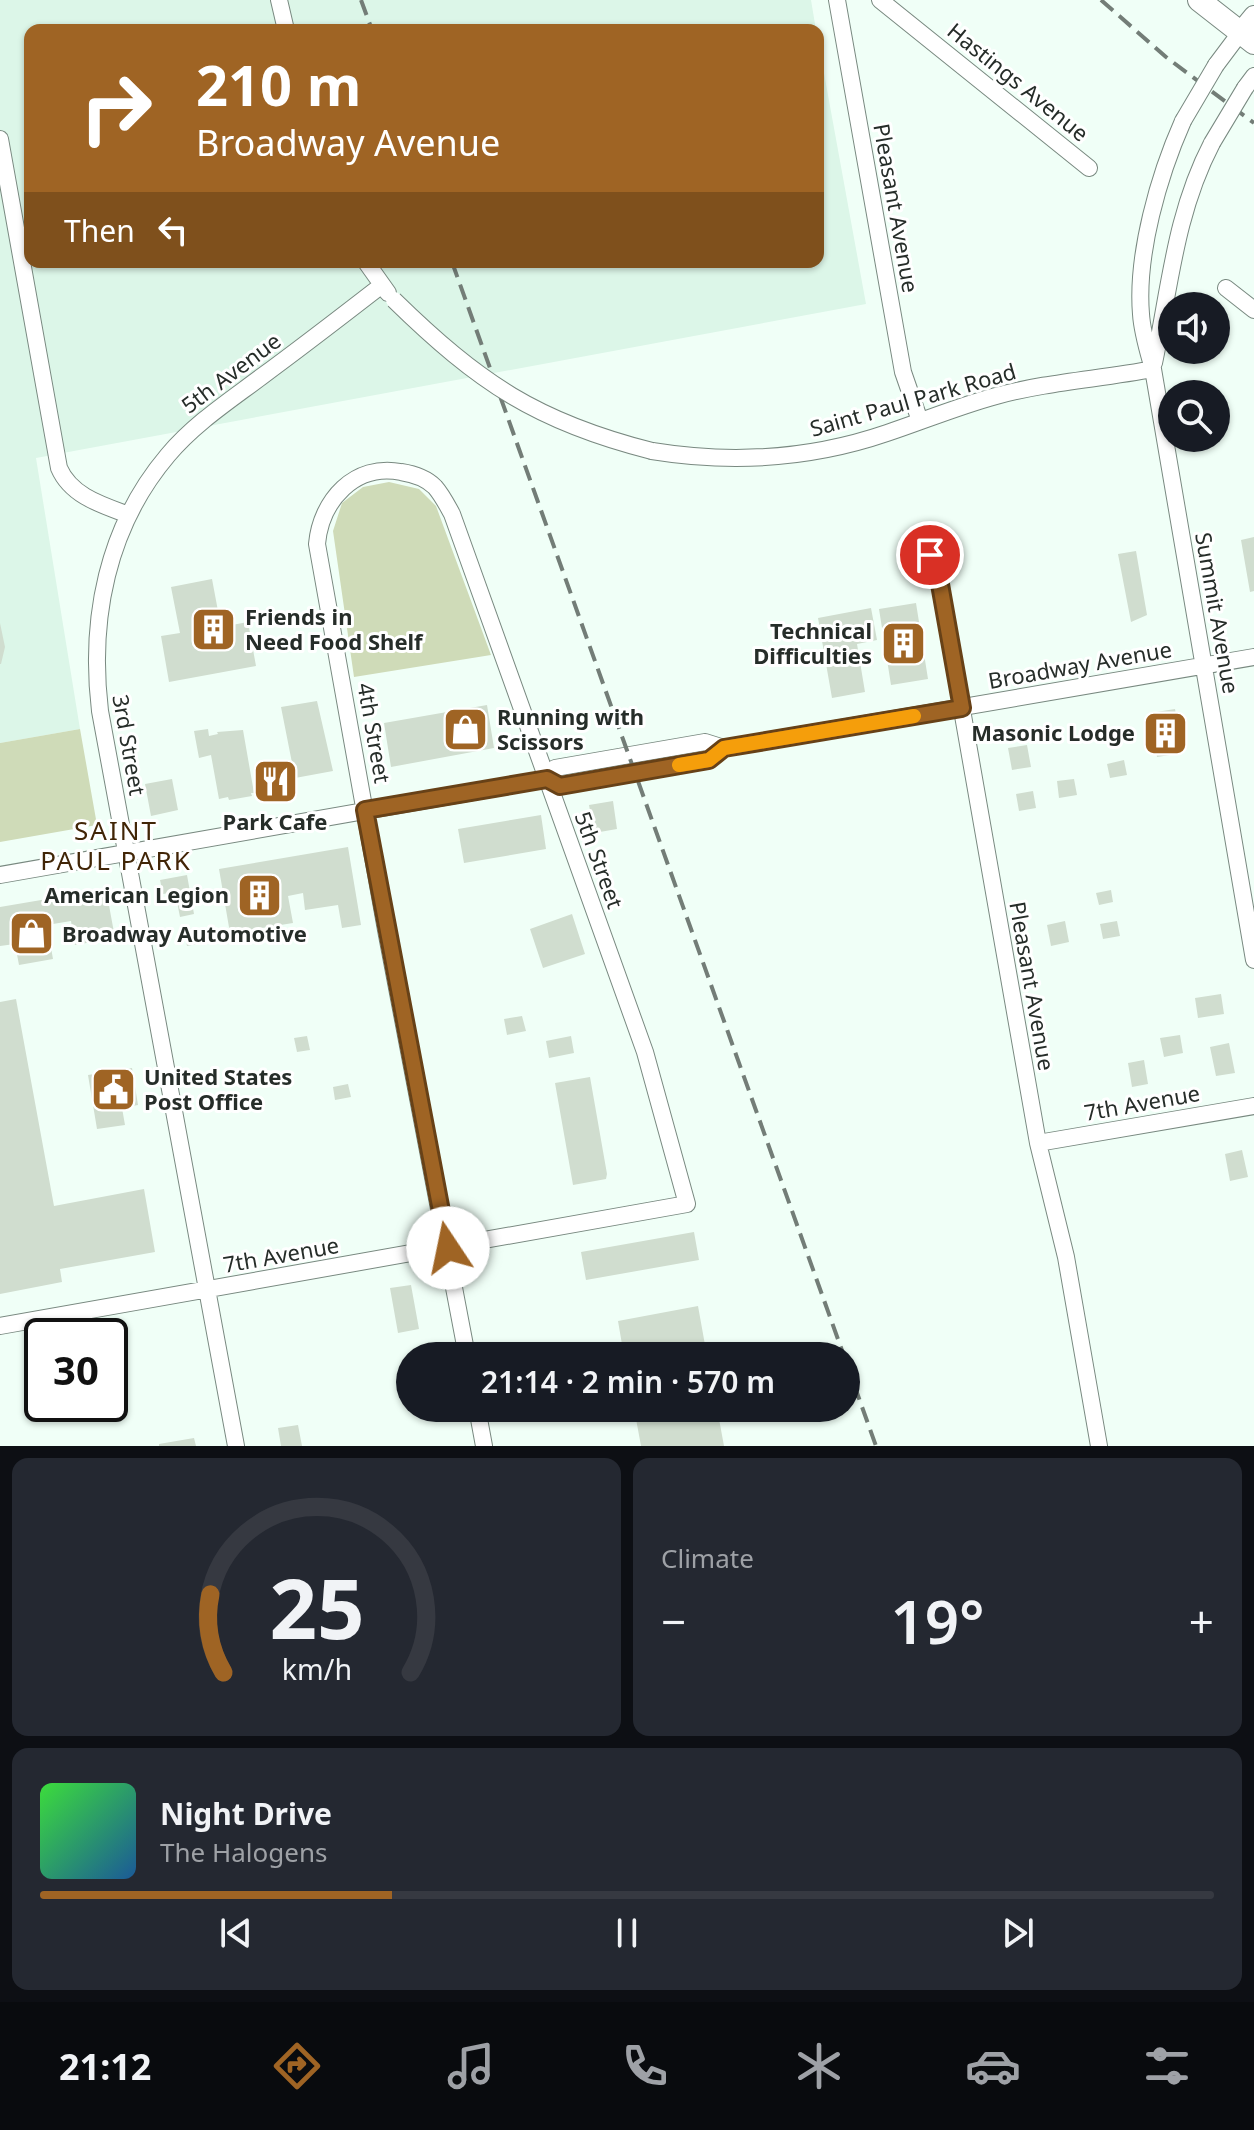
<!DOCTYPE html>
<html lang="en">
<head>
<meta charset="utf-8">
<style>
	body { margin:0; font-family:"Noto Sans",sans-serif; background:#242831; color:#f1f3f6; height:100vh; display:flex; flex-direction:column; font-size:30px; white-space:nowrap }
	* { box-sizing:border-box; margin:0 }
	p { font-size:26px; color:#9ea1a6 }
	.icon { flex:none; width:44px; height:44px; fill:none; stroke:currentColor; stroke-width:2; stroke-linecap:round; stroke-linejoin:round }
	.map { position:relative; height:1446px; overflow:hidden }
	.sheet { display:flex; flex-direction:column; gap:12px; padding:12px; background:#0d0f14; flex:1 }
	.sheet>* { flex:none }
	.guide { position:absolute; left:24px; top:24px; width:800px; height:244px; border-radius:16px; box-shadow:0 2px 6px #0004; background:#9f6424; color:#fff; overflow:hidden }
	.fabs { position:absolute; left:1158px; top:292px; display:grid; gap:16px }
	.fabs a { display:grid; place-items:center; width:72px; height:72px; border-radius:50%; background:#171b24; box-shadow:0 2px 6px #0004; font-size:40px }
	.speed { position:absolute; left:24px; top:1318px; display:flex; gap:16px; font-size:40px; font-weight:700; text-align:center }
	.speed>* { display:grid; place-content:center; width:104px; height:104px; border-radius:50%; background:#171b24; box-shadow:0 2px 6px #0004; line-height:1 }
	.speed .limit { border:4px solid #111; border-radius:12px; background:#fff; color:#111 }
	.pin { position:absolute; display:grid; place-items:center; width:68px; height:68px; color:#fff; margin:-34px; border:4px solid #fff; border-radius:50%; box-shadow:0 2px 8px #0007 }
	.me { position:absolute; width:88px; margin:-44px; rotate:349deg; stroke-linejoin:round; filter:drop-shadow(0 0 6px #0008) }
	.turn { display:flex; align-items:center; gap:28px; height:168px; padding:0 40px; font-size:36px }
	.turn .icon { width:104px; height:104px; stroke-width:2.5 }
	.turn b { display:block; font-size:56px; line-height:68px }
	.then { display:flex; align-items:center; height:76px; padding:0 40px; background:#0003; gap:16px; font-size:30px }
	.big { font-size:60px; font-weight:600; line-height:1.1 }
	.sheet .tile { flex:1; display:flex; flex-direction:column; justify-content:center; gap:12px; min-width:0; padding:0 28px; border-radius:16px; background:#242831 }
	.sheet .dial { align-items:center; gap:0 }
	.dial svg { height:208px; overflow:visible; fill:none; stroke:#363941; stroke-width:7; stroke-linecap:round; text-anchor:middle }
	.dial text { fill:#f1f3f6; stroke:none }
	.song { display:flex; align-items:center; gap:24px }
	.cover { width:96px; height:96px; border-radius:12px; background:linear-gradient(135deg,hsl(120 70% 55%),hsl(210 70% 35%)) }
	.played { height:8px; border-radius:4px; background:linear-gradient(90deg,#9f6424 30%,#363941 30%) }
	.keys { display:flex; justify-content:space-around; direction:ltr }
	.heat { display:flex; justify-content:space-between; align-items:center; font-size:44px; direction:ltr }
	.sheet .tiles { flex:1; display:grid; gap:12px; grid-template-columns:1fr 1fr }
	.tile:last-child { grid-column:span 2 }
	.trip { position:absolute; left:396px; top:1342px; width:464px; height:80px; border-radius:40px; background:#171b24; box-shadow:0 2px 6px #0004; font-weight:600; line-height:80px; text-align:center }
	.tabs { display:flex; height:128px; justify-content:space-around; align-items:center; background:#090b0e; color:#9ea1a6 }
	.tabs .icon { width:56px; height:56px }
	.tabs .current { color:#9f6424 }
	.tabs b { font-size:36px; color:#f1f3f6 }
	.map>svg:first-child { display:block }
</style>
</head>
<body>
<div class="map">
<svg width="1254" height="1446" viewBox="0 0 1254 1446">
	<rect width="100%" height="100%" fill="#f0fff7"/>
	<path fill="#dcf6e8" d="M0,0H811L816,30H30V262H818V40L866,304L36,458L80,729L0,743Z"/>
	<path fill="#cfdbb8" d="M389,482L419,489L436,506L491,655L354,677L333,531L342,503L363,487Z
		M80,729L97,825L0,842V743Z"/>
	<path fill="#d0ddcf" d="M1254,537V591L1250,592L1241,540Z
		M1136,551L1147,615L1131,622L1118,554Z
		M212,579L221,627L248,622L256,666L169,682L161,636L180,633L171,587Z
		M916,603L928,679L891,685L879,609Z
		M871,608L877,640L857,644L865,692L832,698L818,618Z
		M0,623L5,647L1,664H0Z
		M317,701L333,771L295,778L281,707Z
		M487,705L494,748L391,767L384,723Z
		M1175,709L1183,753L1157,757L1150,713Z
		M208,729L209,736L218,734L217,732L243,730L254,793H251L252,796L229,800L228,797L219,799L211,755L199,758L194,731Z
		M1027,745L1031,767L1012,770L1008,748Z
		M1124,760L1127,775L1110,778L1107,764Z
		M285,765L289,792L266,796L262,769Z
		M172,779L178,810L151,816L145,784Z
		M1074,779L1077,795L1059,798L1057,781Z
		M1033,791L1036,808L1019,811L1016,794Z
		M613,801L617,829L594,833L589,805Z
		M541,815L546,849L464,863L458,829Z
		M348,847L361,925L342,928L338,905L305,910L303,893L288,896L293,923L230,933L219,869Z
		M187,875L194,914L180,917L175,892L163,894L160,880Z
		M106,889L115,938L75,945L71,921L47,925L53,959L19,965L15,944L0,946V907Z
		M1111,890L1113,902L1099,905L1096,893Z
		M572,914L585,954L543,968L530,929Z
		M1065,921L1069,942L1051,946L1047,925Z
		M1117,921L1120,936L1103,939L1100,924Z
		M198,927L201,943L187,946L184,930Z
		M1221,994L1224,1014L1198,1018L1195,998Z
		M16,999L54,1206L144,1189L155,1252L60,1269L62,1282L0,1294V1002Z
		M522,1016L526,1031L507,1035L504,1019Z
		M1180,1035L1183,1053L1164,1057L1160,1038Z
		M307,1036L310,1050L297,1052L294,1038Z
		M571,1036L574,1053L549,1058L546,1041Z
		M1229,1043L1235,1073L1216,1076L1210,1047Z
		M1144,1060L1148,1084L1132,1087L1128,1063Z
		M132,1068L138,1105L122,1108L125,1125L97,1129L88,1075Z
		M590,1077L607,1174L606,1179L573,1185L555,1083Z
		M348,1084L351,1097L335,1100L333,1087Z
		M1242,1150L1248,1177L1230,1181L1225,1154Z
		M694,1232L699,1260L586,1280L581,1252Z
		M411,1285L419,1329L398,1333L390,1288Z
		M698,1306L707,1356H624L618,1321Z
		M634,1408H717L724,1446H641Z
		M298,1425L302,1446H281L278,1428Z
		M194,1438L196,1446H159V1444Z"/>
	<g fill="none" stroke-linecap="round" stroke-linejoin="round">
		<defs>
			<path id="minor" d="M279,0L286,30
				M837,0L903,372L920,421
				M880,0L1089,168
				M1216,65L1240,33
				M1245,88L1254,76
				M1183,121C1159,175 1136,254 1141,314C1142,332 1148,351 1153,369L1254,960
				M0,139L59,468C71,496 102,505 129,515
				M366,262L388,293
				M1226,288L1254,310
				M1154,363C1170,287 1175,214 1212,143
				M652,451C732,464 811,459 887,433C923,421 959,406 996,396C1047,382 1101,379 1153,369
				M916,538L930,555L938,573L1038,1143L1066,1257L1099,1446
				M547,779L555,768L705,742L724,748L1254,657
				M0,875L547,779L560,786L709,760L724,748
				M1038,1143L1254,1106
				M0,1326C229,1286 458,1246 687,1204L645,1052L452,514C447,505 442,495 435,487C426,478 414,474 401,472C355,463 321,500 317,544L386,930L467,1356
				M477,1408L484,1446
				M236,1446L100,711C89,619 107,527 168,455C194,424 229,401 261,377C302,347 342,316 382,285"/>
			<path id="major" d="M1240,33L1254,16"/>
			<path id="highway" d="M1199,0L1254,43"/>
		</defs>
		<use href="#minor" stroke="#798980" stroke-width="18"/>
		<use href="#major" stroke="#798980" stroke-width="22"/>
		<use href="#highway" stroke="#798980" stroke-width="24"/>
		<use href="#minor" stroke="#fff" stroke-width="16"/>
		<use href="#major" stroke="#fff" stroke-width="20"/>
		<use href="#highway" stroke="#fff" stroke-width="22"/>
		<path stroke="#737d77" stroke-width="4" stroke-dasharray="16 8" stroke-linecap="butt" d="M361,0L372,30
			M1101,0L1166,57L1254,123
			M452,262L844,1356
			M846,1362L876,1446"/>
		<defs>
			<path id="minor-bridge" d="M1183,121L1216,65
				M1212,143L1245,88
				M394,300C479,383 537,422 652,451"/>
		</defs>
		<use href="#minor-bridge" stroke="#798980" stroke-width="18" stroke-linecap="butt"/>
		<use href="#minor-bridge" stroke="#fff" stroke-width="16"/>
	</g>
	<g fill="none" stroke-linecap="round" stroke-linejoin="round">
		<defs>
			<path id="route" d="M448,1248L365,810L547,779L560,786L709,760L724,748L962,708L938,573L930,555"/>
		</defs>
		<use href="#route" stroke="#674117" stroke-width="20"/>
		<use href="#route" stroke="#9f6424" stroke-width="14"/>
		<path stroke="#f59e0b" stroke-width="14" d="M679,765L709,760L724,748L914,716"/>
	</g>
	<defs>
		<symbol id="building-square" viewBox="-11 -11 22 22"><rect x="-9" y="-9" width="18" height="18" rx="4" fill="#9f6424" stroke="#fff"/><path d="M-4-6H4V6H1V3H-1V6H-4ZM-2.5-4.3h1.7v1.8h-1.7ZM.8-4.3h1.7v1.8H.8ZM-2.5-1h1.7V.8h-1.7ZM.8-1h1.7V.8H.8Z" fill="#fff"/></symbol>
		<symbol id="shop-square" viewBox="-11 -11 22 22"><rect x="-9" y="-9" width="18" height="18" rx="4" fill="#9f6424" stroke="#fff"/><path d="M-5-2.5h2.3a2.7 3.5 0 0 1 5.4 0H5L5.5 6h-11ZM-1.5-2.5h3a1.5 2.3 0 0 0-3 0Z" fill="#fff"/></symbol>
		<symbol id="restaurant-square" viewBox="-11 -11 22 22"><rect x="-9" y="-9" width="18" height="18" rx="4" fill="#9f6424" stroke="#fff"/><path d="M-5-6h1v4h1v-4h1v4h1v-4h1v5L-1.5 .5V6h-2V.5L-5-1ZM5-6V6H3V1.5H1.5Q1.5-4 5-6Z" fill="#fff"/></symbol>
		<symbol id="civic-square" viewBox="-11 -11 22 22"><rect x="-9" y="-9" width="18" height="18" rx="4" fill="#9f6424" stroke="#fff"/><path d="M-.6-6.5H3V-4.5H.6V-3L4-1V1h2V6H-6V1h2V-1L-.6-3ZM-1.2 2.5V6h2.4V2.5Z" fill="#fff"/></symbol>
	</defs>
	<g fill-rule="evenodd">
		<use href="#building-square" x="188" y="604" width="51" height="51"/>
		<use href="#building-square" x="878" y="618" width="51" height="51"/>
		<use href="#shop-square" x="440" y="704" width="51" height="51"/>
		<use href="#building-square" x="1140" y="708" width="51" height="51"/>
		<use href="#restaurant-square" x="250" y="756" width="51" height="51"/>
		<use href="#building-square" x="234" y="870" width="51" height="51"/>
		<use href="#shop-square" x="6" y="908" width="51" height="51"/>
		<use href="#civic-square" x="88" y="1064" width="51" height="51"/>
	</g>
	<g text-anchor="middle" stroke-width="6" stroke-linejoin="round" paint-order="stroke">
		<g font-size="22" fill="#262d29" stroke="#fff">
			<text transform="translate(1018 82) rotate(39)" y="8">Hastings Avenue</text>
			<text transform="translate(896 208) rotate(80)" y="8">Pleasant Avenue</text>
			<text transform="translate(231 373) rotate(-37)" y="8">5th Avenue</text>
			<text transform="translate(913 400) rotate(-16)" y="8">Saint Paul Park Road</text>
			<text transform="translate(1217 613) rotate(80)" y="8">Summit Avenue</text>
			<text transform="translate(1080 665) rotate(-10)" y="8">Broadway Avenue</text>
			<text transform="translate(374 733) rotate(80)" y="8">4th Street</text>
			<text transform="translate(129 745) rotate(80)" y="8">3rd Street</text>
			<text transform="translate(599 860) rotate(70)" y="8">5th Street</text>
			<text transform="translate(1032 986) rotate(80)" y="8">Pleasant Avenue</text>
			<text transform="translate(1142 1103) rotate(-10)" y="8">7th Avenue</text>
			<text transform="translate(281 1255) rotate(-10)" y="8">7th Avenue</text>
		</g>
		<g font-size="22" font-weight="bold" fill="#262d29" stroke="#fff" text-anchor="start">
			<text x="245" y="625">Friends in<tspan x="245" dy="25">Need Food Shelf</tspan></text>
			<text x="872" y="639" text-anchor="end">Technical<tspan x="872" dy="25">Difficulties</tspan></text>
			<text x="497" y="725">Running with<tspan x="497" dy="25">Scissors</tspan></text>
			<text x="1135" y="741" text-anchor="end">Masonic Lodge</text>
			<text x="275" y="830" text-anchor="middle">Park Cafe</text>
			<text x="229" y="903" text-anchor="end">American Legion</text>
			<text x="62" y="942">Broadway Automotive</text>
			<text x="144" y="1085">United States<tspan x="144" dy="25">Post Office</tspan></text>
		</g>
		<g font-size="26" letter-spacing="2" fill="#412506" stroke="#fff">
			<text x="116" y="840">SAINT<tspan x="116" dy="30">PAUL PARK</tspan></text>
		</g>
	</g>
</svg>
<div class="fabs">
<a><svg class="icon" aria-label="sound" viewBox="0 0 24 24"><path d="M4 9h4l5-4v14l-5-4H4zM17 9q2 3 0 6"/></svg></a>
<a><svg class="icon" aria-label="search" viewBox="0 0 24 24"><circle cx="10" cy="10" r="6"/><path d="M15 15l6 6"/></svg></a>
</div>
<div class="speed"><div class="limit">30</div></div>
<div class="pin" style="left:930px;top:555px;background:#d93025"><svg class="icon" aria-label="arrive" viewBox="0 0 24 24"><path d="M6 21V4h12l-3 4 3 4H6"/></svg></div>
<svg class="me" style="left:448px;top:1248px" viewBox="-20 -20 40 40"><circle r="19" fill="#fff"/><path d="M0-13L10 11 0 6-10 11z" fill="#9f6424"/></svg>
<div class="trip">21:14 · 2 min · 570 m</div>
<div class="guide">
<div class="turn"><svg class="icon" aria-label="right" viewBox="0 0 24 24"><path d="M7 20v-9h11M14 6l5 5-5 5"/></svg><div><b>210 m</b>Broadway Avenue</div></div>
<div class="then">Then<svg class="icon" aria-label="left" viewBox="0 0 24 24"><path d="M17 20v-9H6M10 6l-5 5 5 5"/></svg></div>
</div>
</div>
<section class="sheet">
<div class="tiles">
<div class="tile dial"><svg viewBox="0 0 100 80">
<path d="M14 69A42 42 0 1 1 86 69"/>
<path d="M14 69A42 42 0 0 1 9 39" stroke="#9f6424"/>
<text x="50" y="56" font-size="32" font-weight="700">25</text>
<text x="50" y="72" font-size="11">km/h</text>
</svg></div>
<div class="tile"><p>Climate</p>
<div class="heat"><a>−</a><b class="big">19°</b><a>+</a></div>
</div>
<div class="tile">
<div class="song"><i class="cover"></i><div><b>Night Drive</b><p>The Halogens</p></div></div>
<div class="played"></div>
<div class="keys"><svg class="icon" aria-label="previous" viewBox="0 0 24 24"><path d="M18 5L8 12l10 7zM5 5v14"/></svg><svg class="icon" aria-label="pause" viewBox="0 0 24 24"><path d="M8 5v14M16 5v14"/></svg><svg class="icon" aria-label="next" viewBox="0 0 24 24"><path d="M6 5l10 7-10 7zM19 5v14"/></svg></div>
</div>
</div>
</section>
<nav class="tabs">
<b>21:12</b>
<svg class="icon current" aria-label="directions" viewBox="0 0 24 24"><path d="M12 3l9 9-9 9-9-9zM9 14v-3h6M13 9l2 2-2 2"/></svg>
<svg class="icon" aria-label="music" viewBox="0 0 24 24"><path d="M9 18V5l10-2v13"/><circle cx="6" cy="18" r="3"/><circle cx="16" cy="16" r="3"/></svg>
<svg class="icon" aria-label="phone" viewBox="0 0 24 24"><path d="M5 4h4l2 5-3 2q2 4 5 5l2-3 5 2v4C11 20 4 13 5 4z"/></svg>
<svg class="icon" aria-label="climate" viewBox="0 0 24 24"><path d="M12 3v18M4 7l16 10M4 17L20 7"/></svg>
<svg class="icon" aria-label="car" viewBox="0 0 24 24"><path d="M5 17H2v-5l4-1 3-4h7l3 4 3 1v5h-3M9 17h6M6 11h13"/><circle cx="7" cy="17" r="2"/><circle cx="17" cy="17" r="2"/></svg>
<svg class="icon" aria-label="filters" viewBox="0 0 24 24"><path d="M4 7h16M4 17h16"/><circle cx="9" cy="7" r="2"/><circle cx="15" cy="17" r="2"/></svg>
</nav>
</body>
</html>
